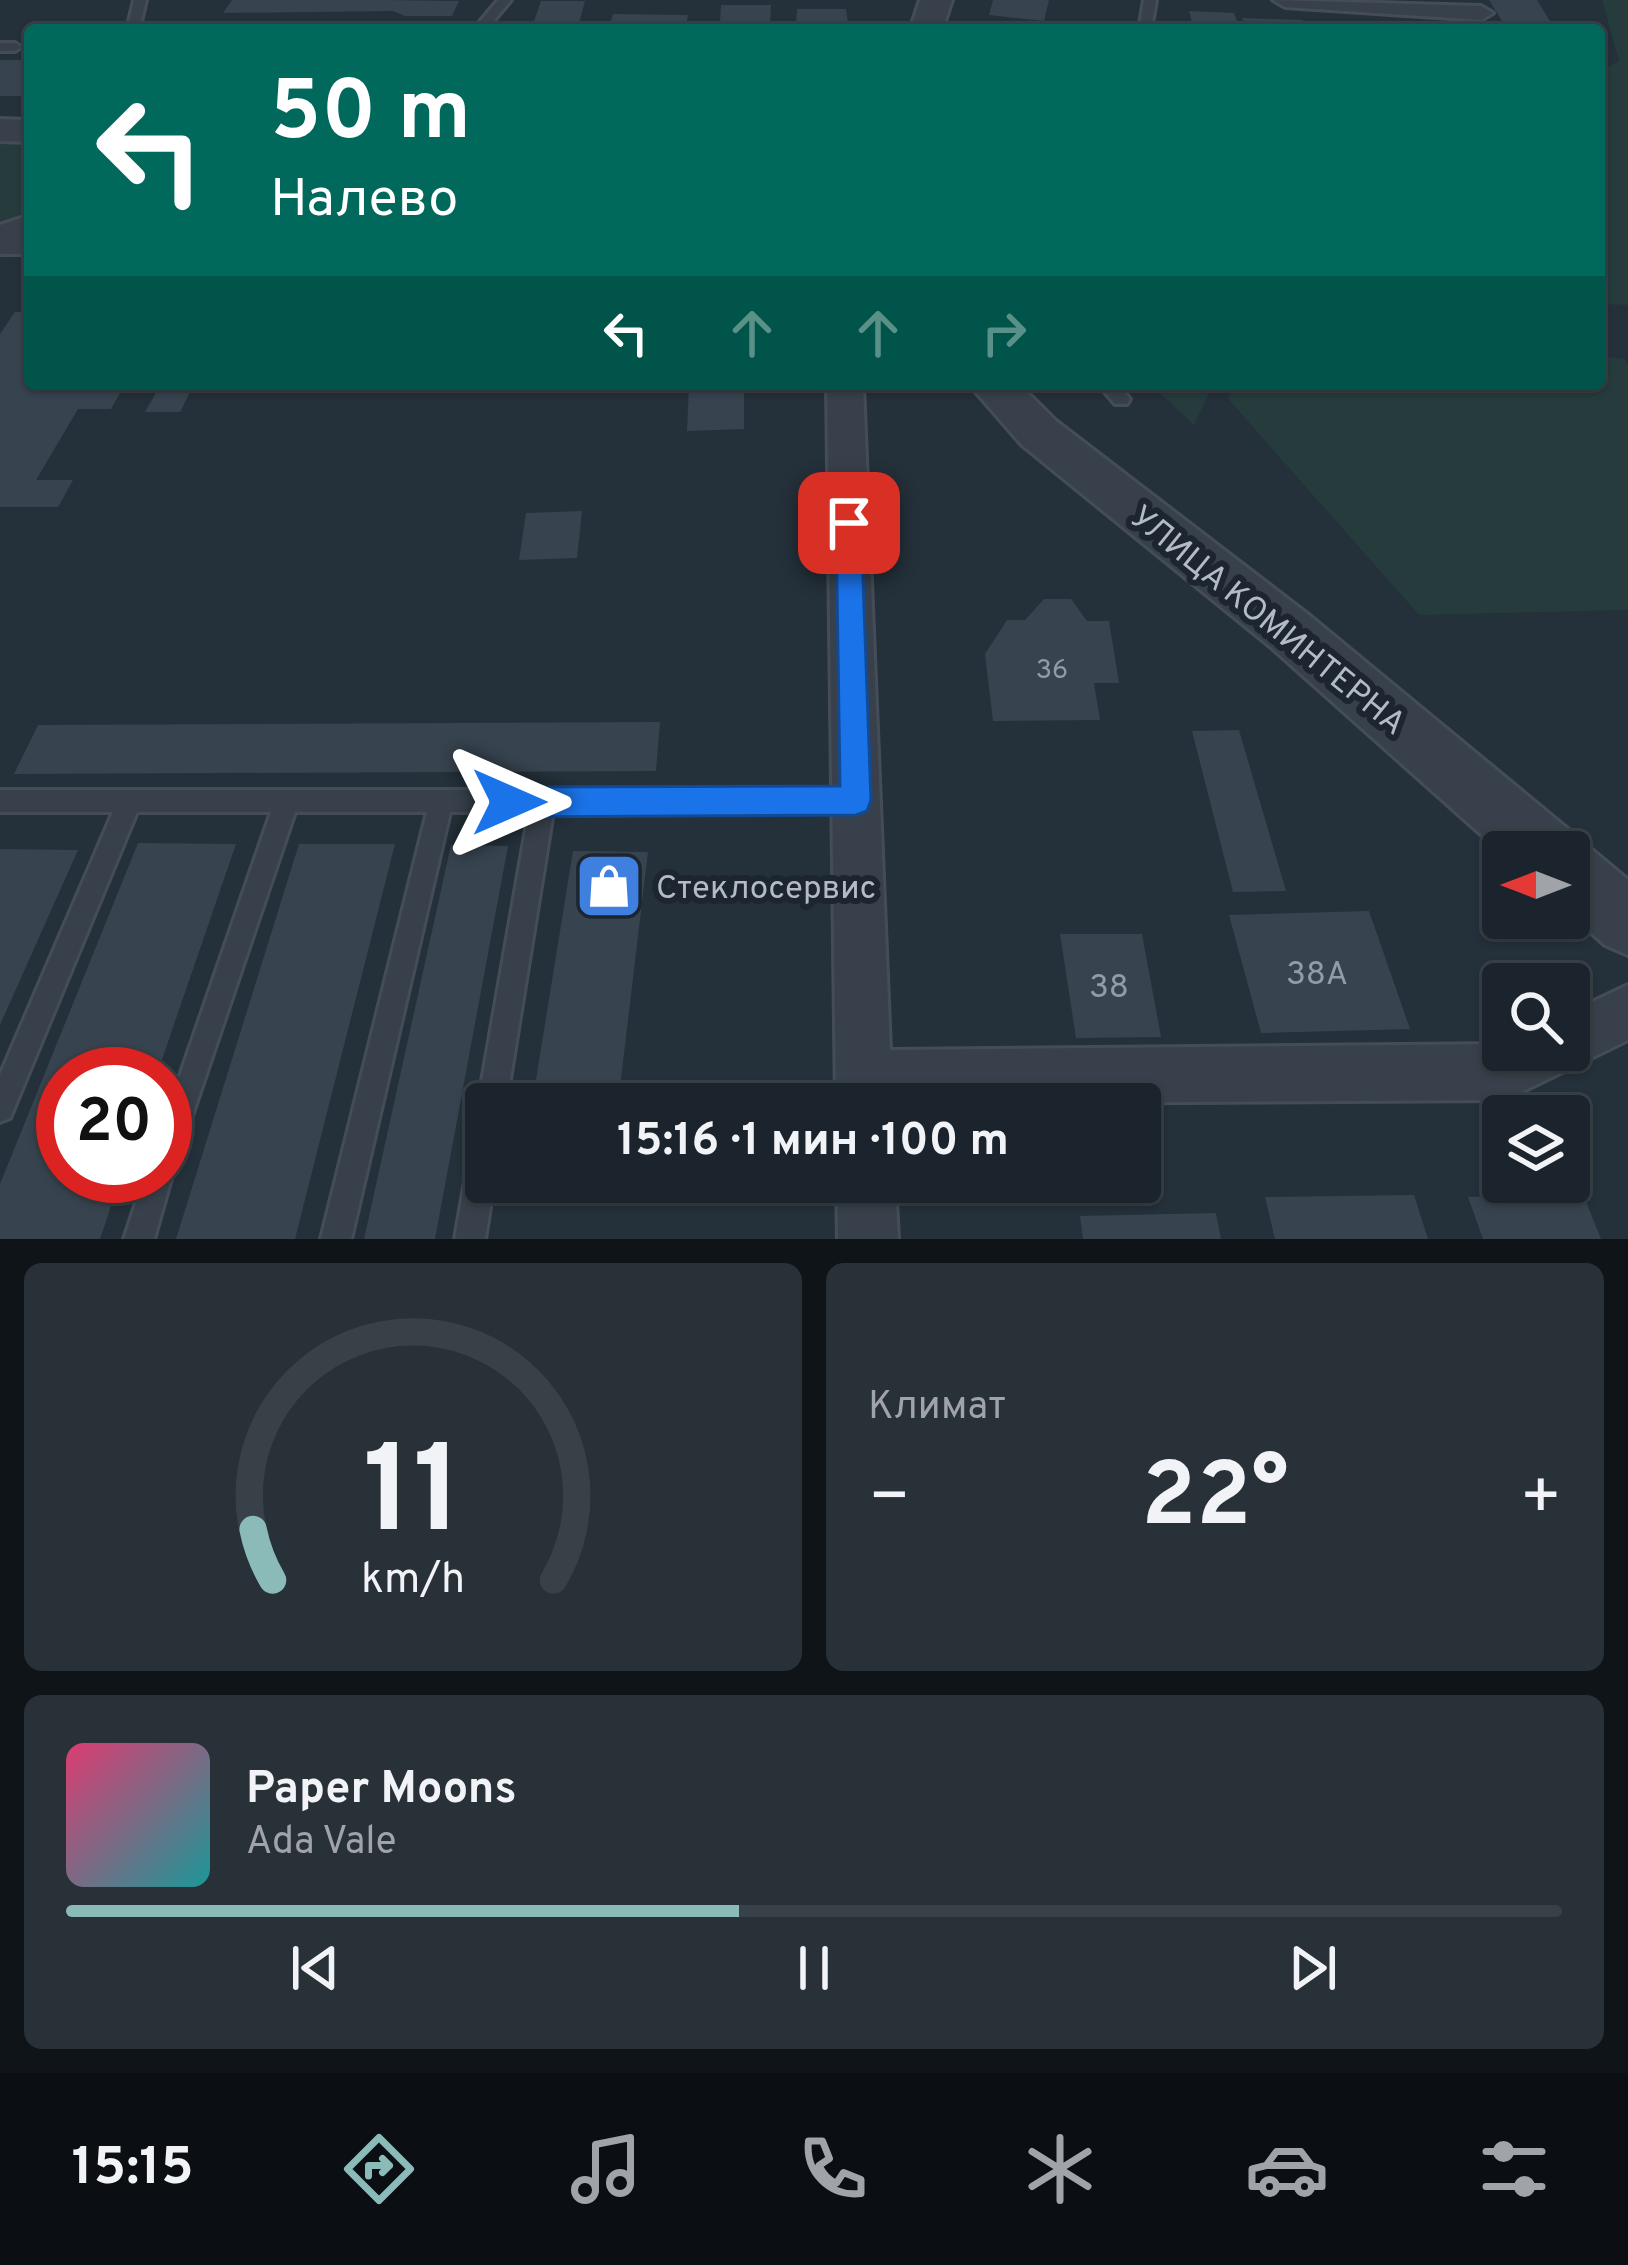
<!DOCTYPE html>
<html lang="ru">
<head>
<meta charset="utf-8">
<style>
	body { margin:0; font-family:Overpass,sans-serif; background:#283038; color:#f1f3f6; height:100vh; display:flex; flex-direction:column; font-size:45px; white-space:nowrap }
	* { box-sizing:border-box; margin:0 }
	p { font-size:39px; color:#a0a4a9 }
	.icon { flex:none; width:66px; height:66px; fill:none; stroke:currentColor; stroke-width:2; stroke-linecap:round; stroke-linejoin:round }
	.map { position:relative; height:1239px; overflow:hidden }
	.panel { display:flex; flex-direction:column; gap:24px; padding:24px; background:#0f1418; flex:1 }
	.panel>* { flex:none }
	.guide { position:absolute; left:24px; top:24px; width:1581px; height:366px; border-radius:12px; box-shadow:0 3px 9px #0004,0 0 0 3px #394148; background:#00695c; color:#fff; overflow:hidden }
	.needle { width:78px; rotate:270deg }
	.buttons { position:absolute; left:1482px; top:831px; display:grid; gap:24px }
	.buttons a { display:grid; place-items:center; width:108px; height:108px; border-radius:12px; background:#1b242c; box-shadow:0 3px 9px #0004,0 0 0 3px #394148; font-size:60px }
	.speed { position:absolute; left:36px; top:1047px; display:flex; gap:24px; font-size:60px; font-weight:700; text-align:center }
	.speed>* { display:grid; place-content:center; width:156px; height:156px; border-radius:50%; background:#1b242c; box-shadow:0 3px 9px #0004,0 0 0 3px #394148; line-height:1 }
	.speed .limit { border:18px solid #d22; background:#fff; color:#111 }
	.pin { position:absolute; display:grid; place-items:center; width:102px; height:102px; color:#fff; margin:-51px; border-radius:24px; box-shadow:0 6px 18px #0006 }
	.me { position:absolute; width:132px; margin:-66px; rotate:90deg; stroke-linejoin:round; filter:drop-shadow(0 0 9px #0008) }
	.turn { display:flex; align-items:center; gap:42px; height:252px; padding:0 48px; font-size:54px }
	.turn .icon { width:156px; height:156px; stroke-width:2.5 }
	.turn b { display:block; font-size:84px; line-height:102px }
	.lanes { display:flex; align-items:center; height:114px; padding:0 48px; background:#0003; justify-content:center; gap:60px; direction:ltr }
	.lanes .off { opacity:.35 }
	.big { font-size:90px; font-weight:700; line-height:1.1 }
	.panel .card { flex:1; display:flex; flex-direction:column; justify-content:center; gap:18px; min-width:0; padding:0 42px; border-radius:18px; background:#283038 }
	.panel .dial { align-items:center; gap:0 }
	.dial svg { height:312px; overflow:visible; fill:none; stroke:#394148; stroke-width:7; stroke-linecap:round; text-anchor:middle }
	.dial text { fill:#f1f3f6; stroke:none }
	.song { display:flex; align-items:center; gap:36px }
	.cover { width:144px; height:144px; border-radius:18px; background:linear-gradient(135deg,hsl(340 70% 55%),hsl(180 70% 35%)) }
	.played { height:12px; border-radius:6px; background:linear-gradient(90deg,#8bbbb9 45%,#394148 45%) }
	.keys { display:flex; justify-content:space-around; direction:ltr }
	.heat { display:flex; justify-content:space-between; align-items:center; font-size:66px; direction:ltr }
	.panel .tiles { flex:1; display:grid; gap:24px; grid-template-columns:1fr 1fr }
	.card:last-child { grid-column:span 2 }
	.trip { position:absolute; left:465px; top:1083px; width:696px; height:120px; border-radius:12px; background:#1b242c; box-shadow:0 3px 9px #0004,0 0 0 3px #394148; font-weight:700; line-height:120px; text-align:center }
	.dock { display:flex; height:192px; justify-content:space-around; align-items:center; background:#0b0e12; color:#a0a4a9 }
	.dock .icon { width:84px; height:84px }
	.dock .active { color:#8bbbb9 }
	.dock b { font-size:54px; color:#f1f3f6 }
	.map>svg:first-child { display:block }
</style>
</head>
<body>
<div class="map">
<svg width="1628" height="1239" viewBox="0 0 1628 1239">
	<rect width="100%" height="100%" fill="#24303a"/>
	<path fill="#263b3c" d="M1602,0H1628V305L1599,304V72L1619,61Z
		M0,138L30,139C30,178 42,213 0,230Z
		M1599,356L1625,359L1628,366V610L1419,615L1229,400L1228,384H1599Z
		M1150,384H1214L1194,425Z"/>
	<path fill="#374450" d="M232,0H385L459,1L452,16H405L393,11L223,13Z
		M993,0H1049L1044,21L989,15Z
		M1489,0H1537L1553,26L1507,29Z
		M541,1H585L579,24H533Z
		M721,5H771L770,27H751L752,21H720Z
		M797,9H846L849,29L796,25Z
		M1189,11L1234,13L1240,30H1194Z
		M613,14L688,15L685,30H608Z
		M1242,18L1303,20L1307,30H1247Z
		M69,23H128L122,30H63Z
		M0,60H30V96H0Z
		M15,312H30V384H125L111,409H78L36,480H73L58,507H0V334Z
		M161,384H194L180,412H145Z
		M260,384H369L367,389L258,388Z
		M689,384H744V429L687,431Z
		M582,511L577,558L519,560L526,513Z
		M1044,599H1071L1087,621H1109L1119,683H1094L1100,720L993,721L985,654L1007,620H1025Z
		M660,722L656,771L14,774L38,725Z
		M1239,730L1286,891L1233,892L1192,731Z
		M138,843L236,844L157,1074H63V1176H121L100,1239H0V1184Z
		M299,844H395L295,1239H176Z
		M451,845L508,846L435,1239H364Z
		M0,849L78,850L0,1025Z
		M573,851L648,852L618,1104H532Z
		M1369,911L1410,1029L1261,1033L1229,915Z
		M1060,934H1142L1161,1037L1076,1038Z
		M1583,1194L1601,1239H1483L1468,1197Z
		M1414,1195L1428,1239H1275L1265,1197Z
		M1216,1213L1221,1239H1083L1080,1216Z"/>
	<g fill="none" stroke-linecap="round" stroke-linejoin="round">
		<defs>
			<path id="service" d="M134,0H146L139,30H127Z
				M498,0H511L486,30H473Z
				M1144,0H1156L1151,30H1139Z
				M0,43H15L21,47L15,51H0Z
				M0,244H30V254H0Z
				M1098,384H1117L1130,399L1127,404H1115Z
				M0,790H856L864,793L868,801L864,809L856,812H553L506,1104H486V1116L478,1104L529,812H450L351,1239H321L427,812H295L173,1172L154,1239H124L145,1176H165V1119L271,812H137L10,1118L0,1122V1075L113,812H0Z
				M486,1127V1182H494L485,1239H455L472,1141L476,1131Z"/>
			<path id="minor" d="M1273,0L1481,6L1493,13L1481,20L1285,7Z
				M827,384H863L890,1050L1503,1044V1050H1569V1013L1628,985V1040L1505,1100L836,1104Z
				M837,1182H895L898,1239H838Z"/>
			<path id="tertiary" d="M920,0H952L942,30H910Z
				M0,119L30,120V142L0,141Z
				M30,215V241L0,252V225Z
				M969,384H1019L1056,421L1310,616L1569,830L1574,842L1591,849L1628,880V955L1605,945L1569,913V852L1503,854L1272,648L1022,445Z"/>
		</defs>
		<use href="#service" stroke="#444d57" stroke-width="6"/>
		<use href="#minor" stroke="#444d57" stroke-width="6"/>
		<use href="#tertiary" stroke="#444d57" stroke-width="6"/>
		<use href="#service" fill="#38414b" fill-rule="evenodd"/>
		<use href="#minor" fill="#38414b" fill-rule="evenodd"/>
		<use href="#tertiary" fill="#38414b" fill-rule="evenodd"/>
	</g>
	<path fill="#1a73e8" stroke="#114b97" stroke-width="3" d="M849,513L861,523L871,800L867,811L856,815L509,817L498,812L493,802L498,792L509,787L840,786L836,523Z"/>
	<defs>
		<symbol id="shop-square" viewBox="-11 -11 22 22"><rect x="-9" y="-9" width="18" height="18" rx="4" fill="#3f7fe0" stroke="#1d2630"/><path d="M-5-2.5h2.3a2.7 3.5 0 0 1 5.4 0H5L5.5 6h-11ZM-1.5-2.5h3a1.5 2.3 0 0 0-3 0Z" fill="#fff"/></symbol>
	</defs>
	<g fill-rule="evenodd">
		<use href="#shop-square" x="571" y="848" width="76" height="76"/>
	</g>
	<g text-anchor="middle" stroke-width="12" stroke-linejoin="round" paint-order="stroke">
		<g font-size="27" fill="#929ca7">
			<text x="1052" y="678">36</text>
		</g>
		<g font-size="33" fill="#b3bcc6" stroke="#1d2630">
			<text transform="translate(1269 619) rotate(39)" y="12">УЛИЦА КОМИНТЕРНА</text>
		</g>
		<g font-size="33" fill="#b3bcc6" stroke="#1d2630" text-anchor="start">
			<text x="656" y="898">Стеклосервис</text>
		</g>
		<g font-size="33" fill="#929ca7">
			<text x="1317" y="984">38А</text>
			<text x="1109" y="997">38</text>
		</g>
	</g>
</svg>
<div class="buttons">
<a><svg class="needle" viewBox="-14 -14 28 28"><path d="M0-13l5 13h-10z" fill="#e53935"/><path d="M0 13l5-13h-10z" fill="#a0a4a9"/></svg></a>
<a><svg class="icon" aria-label="search" viewBox="0 0 24 24"><circle cx="10" cy="10" r="6"/><path d="M15 15l6 6"/></svg></a>
<a><svg class="icon" aria-label="layers" viewBox="0 0 24 24"><path d="M12 4l9 5-9 5-9-5zM3 14l9 5 9-5"/></svg></a>
</div>
<div class="speed"><div class="limit">20</div></div>
<div class="pin" style="left:849px;top:523px;background:#d93025"><svg class="icon" aria-label="arrive" viewBox="0 0 24 24"><path d="M6 21V4h12l-3 4 3 4H6"/></svg></div>
<svg class="me" style="left:509px;top:802px" viewBox="-20 -20 40 40"><path d="M0-17L14 15 0 8-14 15z" fill="#1a73e8" stroke="#fff" stroke-width="4"/></svg>
<div class="trip">15:16 · 1 мин · 100 m</div>
<div class="guide">
<div class="turn"><svg class="icon" aria-label="left" viewBox="0 0 24 24"><path d="M17 20v-9H6M10 6l-5 5 5 5"/></svg><div><b>50 m</b>Налево</div></div>
<div class="lanes"><svg class="icon" aria-label="left" viewBox="0 0 24 24"><path d="M17 20v-9H6M10 6l-5 5 5 5"/></svg><svg class="icon off" aria-label="ahead" viewBox="0 0 24 24"><path d="M12 20V5M6 11l6-6 6 6"/></svg><svg class="icon off" aria-label="ahead" viewBox="0 0 24 24"><path d="M12 20V5M6 11l6-6 6 6"/></svg><svg class="icon off" aria-label="right" viewBox="0 0 24 24"><path d="M7 20v-9h11M14 6l5 5-5 5"/></svg></div>
</div>
</div>
<section class="panel">
<div class="tiles">
<div class="card dial"><svg viewBox="0 0 100 80">
<path d="M14 69A42 42 0 1 1 86 69"/>
<path d="M14 69A42 42 0 0 1 9 56" stroke="#8bbbb9"/>
<text x="50" y="56" font-size="32" font-weight="700">11</text>
<text x="50" y="72" font-size="11">km/h</text>
</svg></div>
<div class="card"><p>Климат</p>
<div class="heat"><a>−</a><b class="big">22°</b><a>+</a></div>
</div>
<div class="card">
<div class="song"><i class="cover"></i><div><b>Paper Moons</b><p>Ada Vale</p></div></div>
<div class="played"></div>
<div class="keys"><svg class="icon" aria-label="previous" viewBox="0 0 24 24"><path d="M18 5L8 12l10 7zM5 5v14"/></svg><svg class="icon" aria-label="pause" viewBox="0 0 24 24"><path d="M8 5v14M16 5v14"/></svg><svg class="icon" aria-label="next" viewBox="0 0 24 24"><path d="M6 5l10 7-10 7zM19 5v14"/></svg></div>
</div>
</div>
</section>
<nav class="dock">
<b>15:15</b>
<svg class="icon active" aria-label="directions" viewBox="0 0 24 24"><path d="M12 3l9 9-9 9-9-9zM9 14v-3h6M13 9l2 2-2 2"/></svg>
<svg class="icon" aria-label="music" viewBox="0 0 24 24"><path d="M9 18V5l10-2v13"/><circle cx="6" cy="18" r="3"/><circle cx="16" cy="16" r="3"/></svg>
<svg class="icon" aria-label="phone" viewBox="0 0 24 24"><path d="M5 4h4l2 5-3 2q2 4 5 5l2-3 5 2v4C11 20 4 13 5 4z"/></svg>
<svg class="icon" aria-label="climate" viewBox="0 0 24 24"><path d="M12 3v18M4 7l16 10M4 17L20 7"/></svg>
<svg class="icon" aria-label="car" viewBox="0 0 24 24"><path d="M5 17H2v-5l4-1 3-4h7l3 4 3 1v5h-3M9 17h6M6 11h13"/><circle cx="7" cy="17" r="2"/><circle cx="17" cy="17" r="2"/></svg>
<svg class="icon" aria-label="filters" viewBox="0 0 24 24"><path d="M4 7h16M4 17h16"/><circle cx="9" cy="7" r="2"/><circle cx="15" cy="17" r="2"/></svg>
</nav>
</body>
</html>
